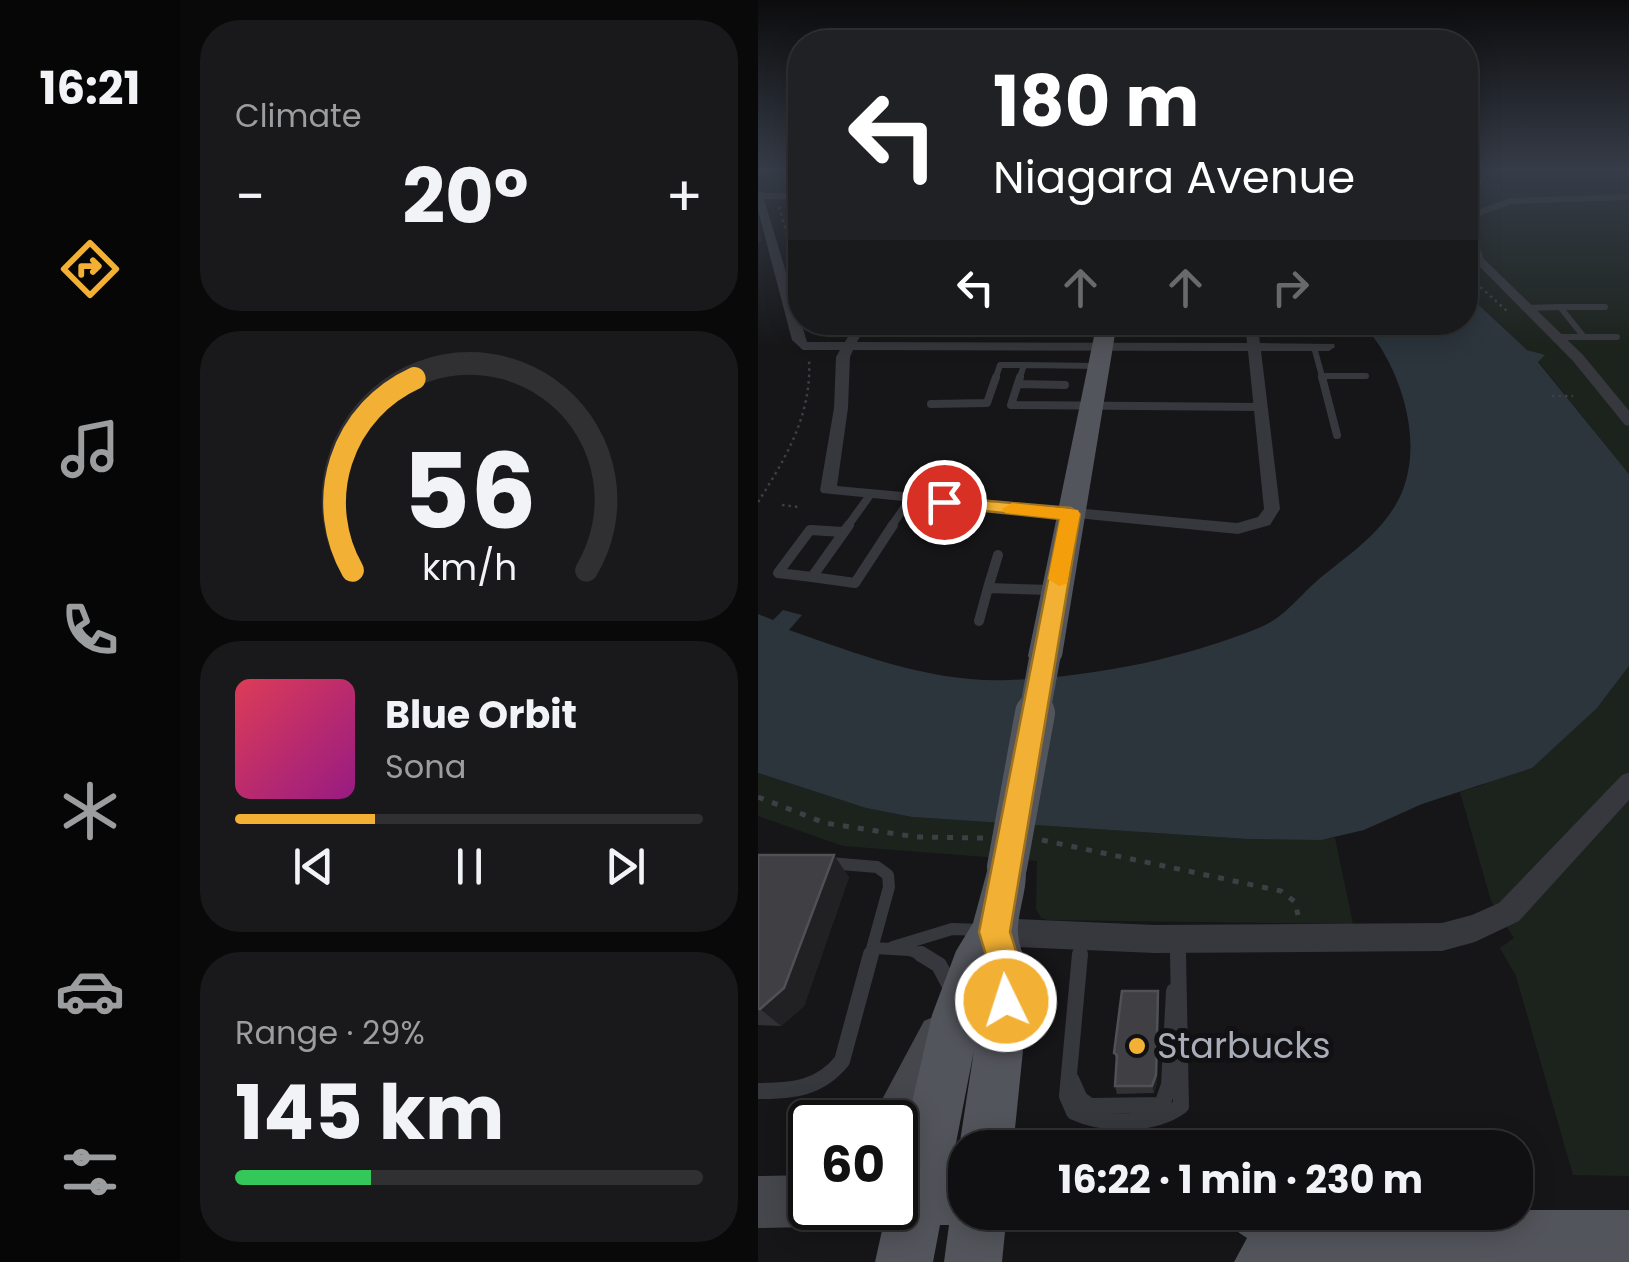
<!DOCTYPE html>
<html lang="en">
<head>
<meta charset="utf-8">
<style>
	body { margin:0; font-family:Poppins,sans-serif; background:#19191b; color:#f1f3f6; height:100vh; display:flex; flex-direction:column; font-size:38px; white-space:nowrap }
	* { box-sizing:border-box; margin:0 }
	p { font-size:32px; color:#9c9d9f }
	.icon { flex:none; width:55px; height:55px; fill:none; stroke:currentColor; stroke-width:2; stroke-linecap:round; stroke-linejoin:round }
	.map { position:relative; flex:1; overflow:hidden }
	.sheet { display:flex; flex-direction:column; gap:20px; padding:20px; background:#09090a; width:578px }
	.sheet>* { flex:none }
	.guide { position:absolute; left:30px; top:30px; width:690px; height:305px; border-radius:40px; box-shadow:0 5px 25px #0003,0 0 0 2px #303032; background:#202124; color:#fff; overflow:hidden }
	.speed { position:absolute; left:30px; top:1100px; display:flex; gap:20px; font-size:50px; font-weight:700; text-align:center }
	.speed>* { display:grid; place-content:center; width:130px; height:130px; border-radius:50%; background:#101012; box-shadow:0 5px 25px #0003,0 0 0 2px #303032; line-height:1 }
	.speed .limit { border:5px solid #111; border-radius:15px; background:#fff; color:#111 }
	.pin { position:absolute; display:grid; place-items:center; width:85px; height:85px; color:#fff; margin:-42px; border:5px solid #fff; border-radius:50%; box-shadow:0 2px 10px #0007 }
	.me { position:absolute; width:110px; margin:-55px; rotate:356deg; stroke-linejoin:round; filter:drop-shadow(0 0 8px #0008) }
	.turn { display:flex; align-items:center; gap:35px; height:210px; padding:0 40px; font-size:45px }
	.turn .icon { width:130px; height:130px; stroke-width:2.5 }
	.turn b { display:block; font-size:70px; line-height:85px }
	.lanes { display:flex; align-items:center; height:95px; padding:0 40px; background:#0003; justify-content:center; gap:50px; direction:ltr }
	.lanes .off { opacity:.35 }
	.big { font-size:75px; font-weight:700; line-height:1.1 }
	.sheet .card { flex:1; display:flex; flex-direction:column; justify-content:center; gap:15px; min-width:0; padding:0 35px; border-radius:40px; background:#19191b }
	.sheet .dial { align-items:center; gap:0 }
	.dial svg { height:260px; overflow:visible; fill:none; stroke:#303032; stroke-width:7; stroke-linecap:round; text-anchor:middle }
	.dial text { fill:#f1f3f6; stroke:none }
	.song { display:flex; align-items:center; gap:30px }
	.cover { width:120px; height:120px; border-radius:15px; background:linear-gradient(135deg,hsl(350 70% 55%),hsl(310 70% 35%)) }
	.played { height:10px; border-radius:5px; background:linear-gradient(90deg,#f2b134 30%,#303032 30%) }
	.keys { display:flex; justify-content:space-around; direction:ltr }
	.heat { display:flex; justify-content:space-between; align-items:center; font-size:55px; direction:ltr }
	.charge { height:15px; border-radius:8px; background:linear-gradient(90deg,#34c759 29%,#303032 0) }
	.trip { position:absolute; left:190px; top:1130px; width:585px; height:100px; border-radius:40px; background:#101012; box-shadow:0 5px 25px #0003,0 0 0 2px #303032; font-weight:700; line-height:100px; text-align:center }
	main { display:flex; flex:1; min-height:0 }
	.tabs { display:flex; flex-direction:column; width:180px; justify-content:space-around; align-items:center; background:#060607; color:#9c9d9f }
	.tabs .icon { width:70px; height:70px }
	.tabs .on { color:#f2b134 }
	.tabs b { font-size:45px; color:#f1f3f6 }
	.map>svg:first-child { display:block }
</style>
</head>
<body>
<main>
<nav class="tabs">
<b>16:21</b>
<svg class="icon on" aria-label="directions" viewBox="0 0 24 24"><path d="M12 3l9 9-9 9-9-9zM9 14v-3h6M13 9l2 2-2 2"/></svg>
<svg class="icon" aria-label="music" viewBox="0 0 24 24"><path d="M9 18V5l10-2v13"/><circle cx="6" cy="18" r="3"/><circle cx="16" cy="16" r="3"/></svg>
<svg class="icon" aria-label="phone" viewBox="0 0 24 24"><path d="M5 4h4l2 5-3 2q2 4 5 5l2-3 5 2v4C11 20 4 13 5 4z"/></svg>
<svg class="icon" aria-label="climate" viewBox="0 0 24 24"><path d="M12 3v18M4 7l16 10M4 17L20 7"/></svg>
<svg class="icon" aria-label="car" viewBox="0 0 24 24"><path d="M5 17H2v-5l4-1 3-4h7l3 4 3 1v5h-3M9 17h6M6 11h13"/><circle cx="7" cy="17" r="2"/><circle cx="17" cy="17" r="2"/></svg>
<svg class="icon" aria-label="filters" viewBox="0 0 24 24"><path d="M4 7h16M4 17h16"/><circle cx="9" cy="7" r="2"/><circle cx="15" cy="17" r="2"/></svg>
</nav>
<section class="sheet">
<div class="card"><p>Climate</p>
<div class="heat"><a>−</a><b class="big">20°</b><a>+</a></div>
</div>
<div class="card dial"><svg viewBox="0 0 100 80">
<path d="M14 69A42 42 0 1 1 86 69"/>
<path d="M14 69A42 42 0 0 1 33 10" stroke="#f2b134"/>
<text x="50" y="56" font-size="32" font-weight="700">56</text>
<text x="50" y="72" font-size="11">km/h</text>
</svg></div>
<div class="card">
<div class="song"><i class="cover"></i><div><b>Blue Orbit</b><p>Sona</p></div></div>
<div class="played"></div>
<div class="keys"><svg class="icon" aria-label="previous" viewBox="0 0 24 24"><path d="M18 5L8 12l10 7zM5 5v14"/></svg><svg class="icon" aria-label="pause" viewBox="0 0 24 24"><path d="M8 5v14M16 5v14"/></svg><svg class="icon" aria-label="next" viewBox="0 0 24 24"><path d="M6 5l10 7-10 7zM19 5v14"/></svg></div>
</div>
<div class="card"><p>Range · 29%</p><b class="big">145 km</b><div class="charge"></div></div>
</section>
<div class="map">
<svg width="872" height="1262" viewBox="0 0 872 1262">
	<rect width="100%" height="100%" fill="#161618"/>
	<path fill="#1c231d" d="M708,172H871V474L780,361L786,356L769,350L708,293Z
		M871,666V1176L815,1175L758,976L742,948L756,938L733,901L702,792L725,785L839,708Z
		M0,773L108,808L154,817L489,839L577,838L595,924L290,920L283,918L278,909L279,861L85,846L0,816Z"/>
	<path fill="#2c353c" d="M708,293L769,350L787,355L780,362L871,474V666L839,708L774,768L664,804L606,830L563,840L489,839L154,817L108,808L0,773V614L15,620L25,610L44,615L31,630C103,655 173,683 251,680C335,677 426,659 503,627C527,617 542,595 561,579C589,556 618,537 637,506C671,451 644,366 604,323L708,322Z"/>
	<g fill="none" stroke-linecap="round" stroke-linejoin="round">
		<path stroke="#3d3f44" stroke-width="2.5" stroke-dasharray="2.5 4" stroke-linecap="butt" d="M27,181L38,172
			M721,182L745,189
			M708,183L721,182L727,175L724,172
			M708,198L712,201L708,202
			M21,207L42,278
			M708,274L750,312
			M794,396H815
			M0,502C28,458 54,414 51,360
			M24,505L40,507"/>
		<path stroke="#3d3f44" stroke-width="5" stroke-dasharray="6 9" stroke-linecap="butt" d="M0,797L67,823L158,837L225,838
			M284,840L523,891L537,902L540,915"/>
		<path stroke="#37383d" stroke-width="6" d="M802,307H847
			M768,308L802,307L826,337H798
			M826,337H859
			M556,347L565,380
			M563,376H608
			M237,380L242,365H266
			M261,380L266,365L339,366"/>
		<path stroke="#37383d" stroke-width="8" d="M262,377L253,405L503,407
			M564,377L579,435
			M260,384L307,385
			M173,404L229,403L238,377
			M89,527L112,495
			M133,527L152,499"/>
		<path stroke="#37383d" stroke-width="10" d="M86,532L52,530L20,573L54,577L91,525
			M54,577L97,583L135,525
			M230,588L240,555
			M221,621L230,588L293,590"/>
		<path stroke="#37383d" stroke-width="12" d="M71,863L119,867L130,875L131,887L112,956
			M420,939V956
			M135,947L194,929L225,930
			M116,948L152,950L169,956
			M321,956L323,937"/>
		<path stroke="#37383d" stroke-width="16" d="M163,954L181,965L192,986
			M322,954L309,1096L316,1112C346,1126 396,1126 423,1106L420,954
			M313,1079L322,1099L332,1106L404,1105L411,1085L416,991
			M0,1091C35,1091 61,1089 84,1061L113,954"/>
		<path fill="#37383d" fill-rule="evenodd" d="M0,190L5,193H42V199H6L49,342H87L98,322H110L99,342L489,343L487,322H499L502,343L576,344L577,347L571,351H503L522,509L512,525L480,534L64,493L62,490L76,408L78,357L82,350H45L34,340L0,210ZM95,350L490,351L506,509L500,517L479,523L79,486L90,408L92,357Z
			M872,194V200L754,204L723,215L717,236L726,259L825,355L872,412V426L867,425L815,361L717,262L708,237L716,211L753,198Z
			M872,772V799L761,921L717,942L684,951L397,953L236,946L226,942L222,932L226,922L236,918L397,925L684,923L714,915L741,903L864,775Z"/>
		<path fill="#45474d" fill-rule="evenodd" d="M182,1014L198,1021L205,1037L153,1139L138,1146V1122H112L166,1021Z
			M52,1175V1208H75L70,1219L52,1227L0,1228V1176Z"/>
		<path fill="#53555c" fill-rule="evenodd" d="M339,322H359L304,656L299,665L287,668L275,665L270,656Z
			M249,847L264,853C274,877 262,901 260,926C258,943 270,964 272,982L255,1148H208V1163L201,1148L216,1050L193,1169H208V1212H249L244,1262H186L191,1225H182L175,1262H117L129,1208H138V1172L174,1015L198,951L215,923L234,853Z
			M758,1210H872V1262H476L489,1238L480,1232L472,1212Z"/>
		<path stroke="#53555c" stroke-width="31" d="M276,716L287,656"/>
		<path stroke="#53555c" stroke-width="40" d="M249,867L277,713"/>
	</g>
	<path fill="#323236" d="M0,855L91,877L46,1006L23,1026L0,1025Z
		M401,1001L399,1083L396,1093L359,1094L357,1086L359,1062L356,1053Z"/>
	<path fill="#212124" d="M0,225L4,241L0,242Z
		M76,855L91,877L46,1006L23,1026L2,1009Z
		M400,991L399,1083L396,1093L394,1086Z"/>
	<path fill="#3f3f44" stroke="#4f5156" stroke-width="2.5" d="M0,855H76L26,988L2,1009H0Z
		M364,991H400L398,1075L394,1086H357L359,1055L356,1053Z"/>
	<linearGradient id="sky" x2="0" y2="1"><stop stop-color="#0c0c0d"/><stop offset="0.49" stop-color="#363c48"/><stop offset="1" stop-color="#363c48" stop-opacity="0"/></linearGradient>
	<rect width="872" height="348" fill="url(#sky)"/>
	<path fill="#f2b134" stroke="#9d7322" stroke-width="2.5" d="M186,497L313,508L322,514L252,932C261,960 271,984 260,1013L248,1018L236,1013L231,1001L233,972L221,932L302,519L179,506V498Z"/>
	<path fill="#f59e0b" d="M254,503L320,510L322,514L309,584L301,586L290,579L302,519L247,513L244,509Z"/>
	<circle fill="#f2b134" stroke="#111113" stroke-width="4" cx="379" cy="1046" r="10"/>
	<g text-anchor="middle" stroke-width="10" stroke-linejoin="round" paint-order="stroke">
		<g font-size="35" fill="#a8adb8" stroke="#111113" text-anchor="start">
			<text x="399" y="1058">Starbucks</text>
		</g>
	</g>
</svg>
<div class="speed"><div class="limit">60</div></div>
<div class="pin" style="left:186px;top:502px;background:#d93025"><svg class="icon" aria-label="arrive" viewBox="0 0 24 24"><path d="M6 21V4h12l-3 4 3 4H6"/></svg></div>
<svg class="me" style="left:248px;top:1001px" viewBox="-20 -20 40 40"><circle r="17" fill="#f2b134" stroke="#fff" stroke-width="3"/><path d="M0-11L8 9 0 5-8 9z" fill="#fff"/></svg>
<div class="trip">16:22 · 1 min · 230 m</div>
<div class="guide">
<div class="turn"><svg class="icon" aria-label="left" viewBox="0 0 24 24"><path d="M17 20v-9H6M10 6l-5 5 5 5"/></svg><div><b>180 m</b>Niagara Avenue</div></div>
<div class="lanes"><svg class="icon" aria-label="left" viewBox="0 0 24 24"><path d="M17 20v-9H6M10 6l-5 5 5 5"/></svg><svg class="icon off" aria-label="ahead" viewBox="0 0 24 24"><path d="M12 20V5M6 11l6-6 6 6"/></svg><svg class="icon off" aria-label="ahead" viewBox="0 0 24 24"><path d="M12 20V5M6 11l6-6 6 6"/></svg><svg class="icon off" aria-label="right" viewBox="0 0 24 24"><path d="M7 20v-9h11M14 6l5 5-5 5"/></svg></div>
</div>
</div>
</main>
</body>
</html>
